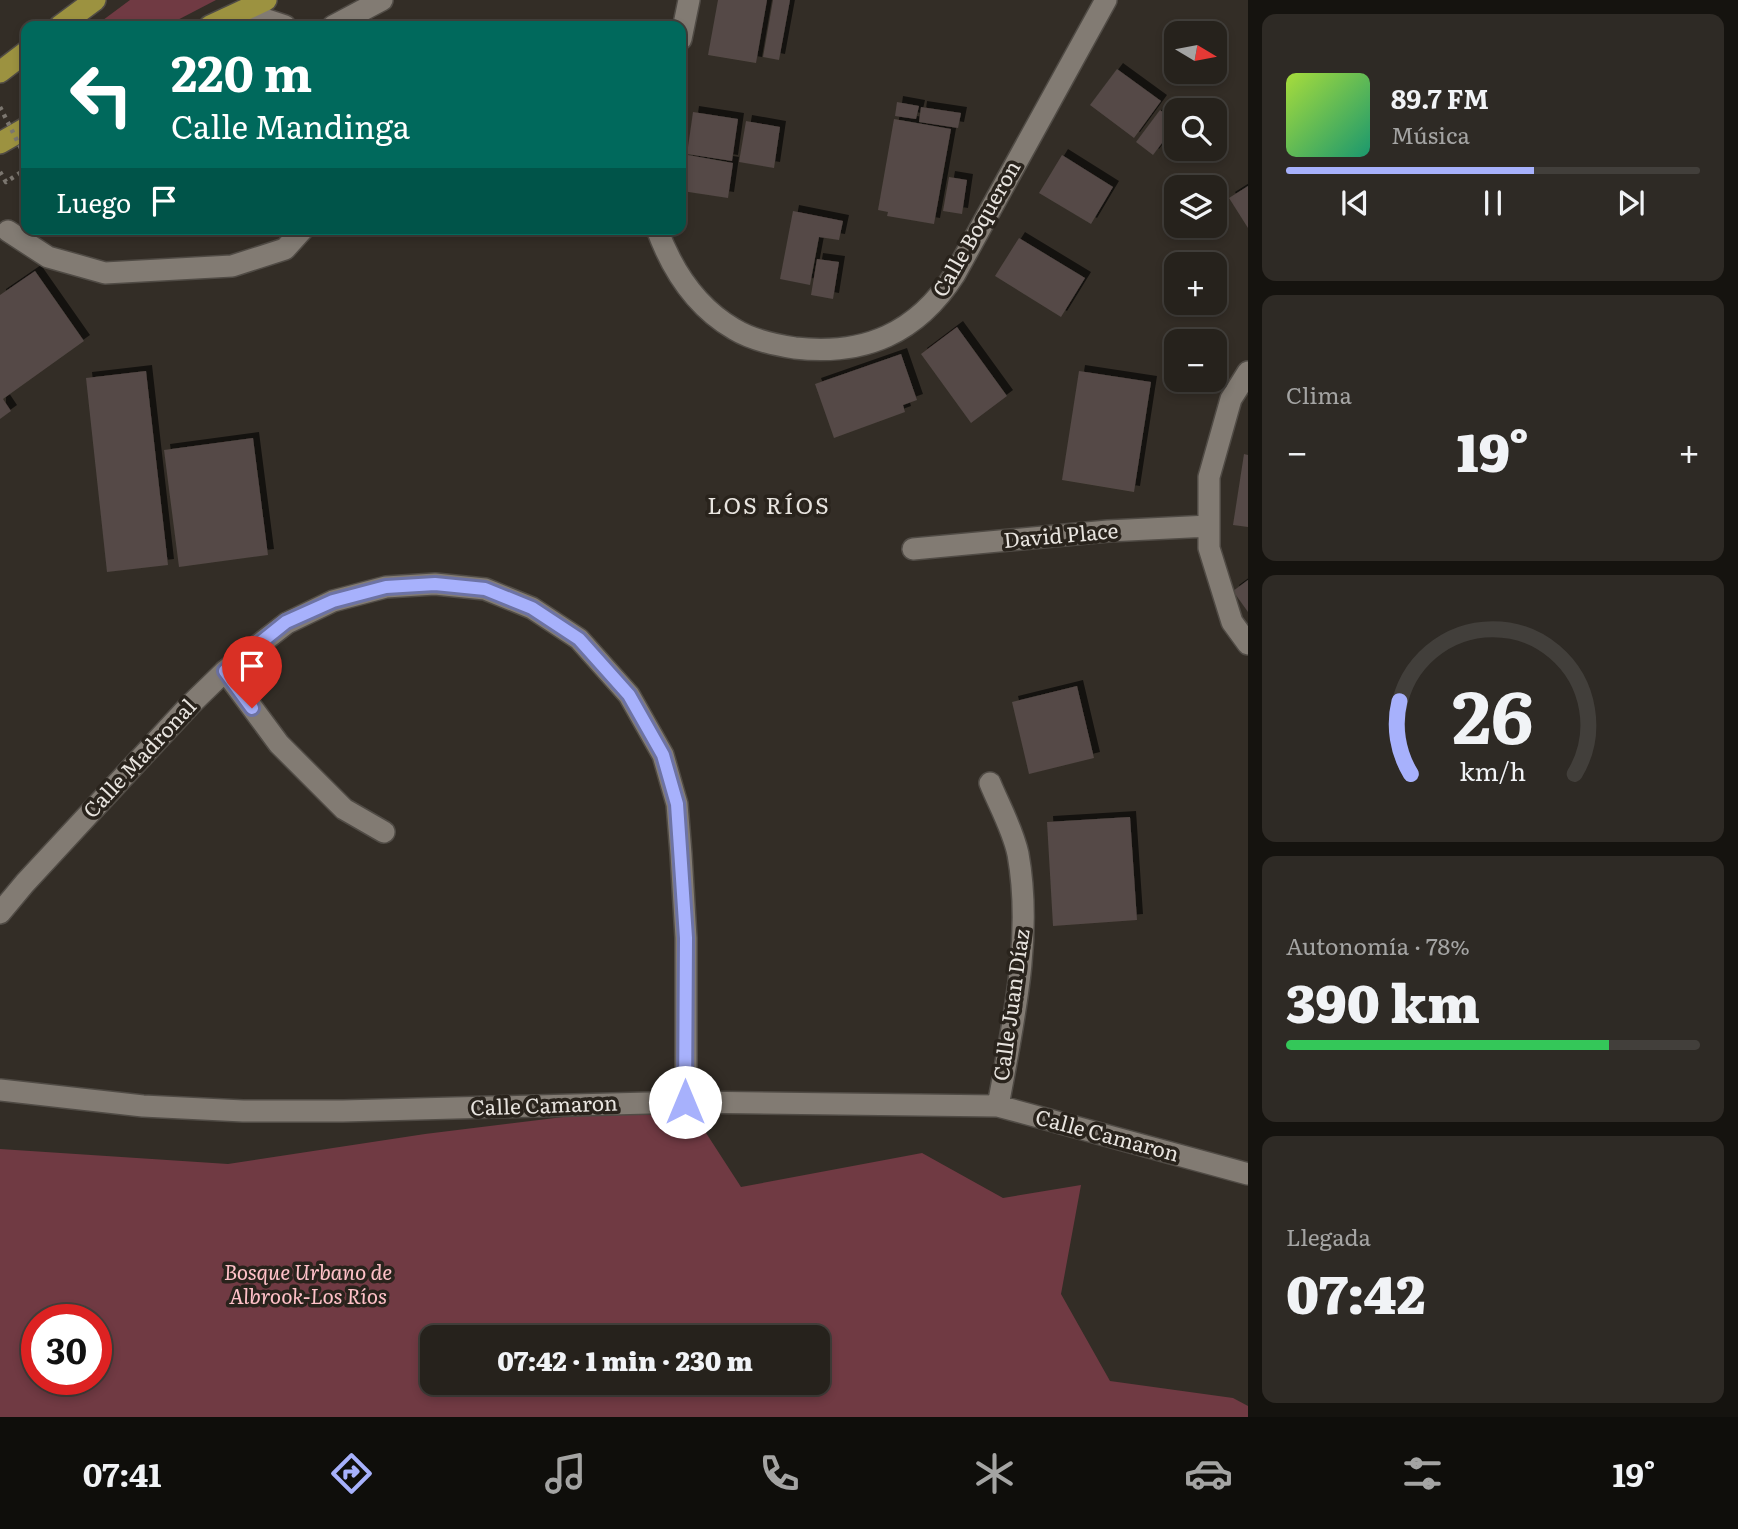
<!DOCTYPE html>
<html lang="es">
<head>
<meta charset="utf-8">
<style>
	body { margin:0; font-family:Literata,serif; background:#2e2a25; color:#f1f3f6; height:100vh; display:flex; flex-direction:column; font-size:26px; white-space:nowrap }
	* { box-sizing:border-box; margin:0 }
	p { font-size:23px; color:#a4a4a3 }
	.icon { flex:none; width:38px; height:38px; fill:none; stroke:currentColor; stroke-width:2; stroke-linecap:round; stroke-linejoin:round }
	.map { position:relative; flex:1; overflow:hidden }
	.side { display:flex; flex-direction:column; gap:14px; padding:14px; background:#15130f; width:490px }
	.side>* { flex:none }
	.top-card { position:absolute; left:21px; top:21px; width:665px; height:214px; border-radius:14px; box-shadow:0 4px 10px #0003,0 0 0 2px #423f3b; background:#00695c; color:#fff; overflow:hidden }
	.needle { width:46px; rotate:100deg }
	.buttons { position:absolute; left:1164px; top:21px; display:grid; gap:14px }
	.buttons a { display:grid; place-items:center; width:63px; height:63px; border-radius:14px; background:#26221c; box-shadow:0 4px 10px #0003,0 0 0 2px #423f3b; font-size:35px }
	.speed { position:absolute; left:21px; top:1304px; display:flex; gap:14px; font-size:35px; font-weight:700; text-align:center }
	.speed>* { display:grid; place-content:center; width:91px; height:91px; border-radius:50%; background:#26221c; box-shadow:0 4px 10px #0003,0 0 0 2px #423f3b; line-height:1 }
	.speed .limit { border:10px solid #d22; background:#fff; color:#111 }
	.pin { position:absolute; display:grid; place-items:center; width:60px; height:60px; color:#fff; margin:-72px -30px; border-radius:50% 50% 50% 0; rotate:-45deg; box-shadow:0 0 7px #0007 }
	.pin .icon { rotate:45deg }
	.me { position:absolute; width:77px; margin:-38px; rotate:0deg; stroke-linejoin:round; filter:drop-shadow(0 0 5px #0008) }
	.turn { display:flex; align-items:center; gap:24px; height:147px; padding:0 35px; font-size:32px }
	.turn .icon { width:91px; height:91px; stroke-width:2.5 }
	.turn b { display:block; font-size:49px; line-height:60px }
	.then { display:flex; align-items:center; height:66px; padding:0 35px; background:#0003; gap:14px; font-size:26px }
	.big { font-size:52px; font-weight:800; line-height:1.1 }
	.side .card { flex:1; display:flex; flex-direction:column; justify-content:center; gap:10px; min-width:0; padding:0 24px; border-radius:14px; background:#2e2a25 }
	.side .dial { align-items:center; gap:0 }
	.dial svg { height:182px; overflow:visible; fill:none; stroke:#423f3b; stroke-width:7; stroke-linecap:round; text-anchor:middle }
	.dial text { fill:#f1f3f6; stroke:none }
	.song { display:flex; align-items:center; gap:21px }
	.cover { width:84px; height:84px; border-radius:10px; background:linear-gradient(135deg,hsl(80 70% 55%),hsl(160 70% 35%)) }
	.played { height:7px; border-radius:4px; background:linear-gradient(90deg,#a7b1fc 60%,#423f3b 60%) }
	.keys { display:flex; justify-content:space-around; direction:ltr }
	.heat { display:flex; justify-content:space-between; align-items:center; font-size:38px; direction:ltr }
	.charge { height:10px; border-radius:5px; background:linear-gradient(90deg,#34c759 78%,#423f3b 0) }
	.trip { position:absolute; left:420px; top:1325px; width:410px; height:70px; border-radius:14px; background:#26221c; box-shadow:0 4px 10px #0003,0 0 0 2px #423f3b; font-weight:800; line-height:70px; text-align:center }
	.tabs { display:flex; height:112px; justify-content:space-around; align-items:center; background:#0f0e0b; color:#a4a4a3 }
	.tabs .icon { width:49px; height:49px }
	.tabs .active { color:#a7b1fc }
	.tabs b { font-size:32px; color:#f1f3f6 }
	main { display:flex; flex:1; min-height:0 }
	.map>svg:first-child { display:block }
</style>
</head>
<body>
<main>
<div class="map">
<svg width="1248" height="1417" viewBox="0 0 1248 1417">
	<defs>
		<filter id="shadow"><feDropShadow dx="6" dy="-6" stdDeviation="0" flood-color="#0009"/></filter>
	</defs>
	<rect width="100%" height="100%" fill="#332d26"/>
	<path fill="#703a43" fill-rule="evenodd" d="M130,0H216L166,26H95Z
		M686,1102L741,1187L922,1153L1003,1198L1081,1185L1061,1294L1110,1381L1233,1398L1248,1406V1417H0V1149L228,1164L425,1134ZM37,1320H96V1379H37ZM432,1337H817V1382H432Z"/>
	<path fill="#544946" filter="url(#shadow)" d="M718,0H767L756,63L708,55Z
		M773,0H790L779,60L763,57Z
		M1117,69L1161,101L1134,138L1090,105Z
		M897,102L919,106L916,119L895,116Z
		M921,107L961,113L958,128L919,122Z
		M1160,110L1172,119L1166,127L1171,131L1153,155L1136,142Z
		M693,112L738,119L732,161L687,154Z
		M894,119L951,129L934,224L887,216L888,212L878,210Z
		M746,121L780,127L774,168L739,162Z
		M688,155L733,163L728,198L682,191Z
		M1062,155L1113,187L1091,224L1039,193Z
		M949,177L967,180L962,214L943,211Z
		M1248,186V228L1229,198Z
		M793,211L843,221L839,240L819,237L810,285L780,279Z
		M1019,238L1085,278L1061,317L995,276Z
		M817,259L839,262L833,299L811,295Z
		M35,271L84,341L3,399L11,411L0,419V295Z
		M957,327L1007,396L971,423L921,354Z
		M901,354L917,400L903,405L905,412L834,438L815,384Z
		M146,371L168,565L107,572L86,378Z
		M1079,371L1151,382L1134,492L1062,480Z
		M253,438L268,555L179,567L164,450Z
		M1244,454L1248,455V527L1233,525Z
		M1248,580V612L1233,591Z
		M1077,686L1094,758L1029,774L1012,702Z
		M1130,817L1137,920L1053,926L1047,822Z"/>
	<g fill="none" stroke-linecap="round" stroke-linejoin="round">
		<defs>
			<path id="minor" d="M226,19L261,18L285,26
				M333,26L382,0
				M681,39L689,0
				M657,229C672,270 696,307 734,329C752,340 775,345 795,348C865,356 917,333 955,274L1106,0
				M8,231L48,257L105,273L232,266L285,249L303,229
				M1248,372L1231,399L1209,477V548L1232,622L1248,644
				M913,549L1108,531L1209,526
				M225,671L279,744L344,809L384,832
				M990,783C999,805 1013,830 1018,854C1033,937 1013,1023 998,1106
				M0,913L25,883L189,706L225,671L287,623L333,601L386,587L435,584L485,589L532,608L579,639L629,695L663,755L677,804L681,854L686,938V1102
				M0,1090L143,1106L243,1111H343L686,1102L998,1106L1248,1174"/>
			<path id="major" d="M60,26L95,0
				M210,26L266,0
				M0,72L26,52
				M0,143L26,128"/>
		</defs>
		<use href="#minor" stroke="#504b45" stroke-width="24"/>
		<use href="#major" stroke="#504b45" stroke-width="24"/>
		<path stroke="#7b766f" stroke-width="4.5" stroke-dasharray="3.5 5" stroke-linecap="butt" d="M0,172L6,182L26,169"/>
		<use href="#minor" stroke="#827b73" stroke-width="21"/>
		<use href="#major" stroke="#9c9240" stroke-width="21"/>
		<path stroke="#7b766f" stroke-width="4.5" stroke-dasharray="3.5 5" stroke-linecap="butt" d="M0,107L26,158"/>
	</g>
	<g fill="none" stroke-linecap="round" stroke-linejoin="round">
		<defs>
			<path id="route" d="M252,708L225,671L286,622L333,601L386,587L435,584L485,589L532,608L579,639L629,695L663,755L677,804L686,938L685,1102"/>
		</defs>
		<use href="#route" stroke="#6d73a4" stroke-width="18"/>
		<use href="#route" stroke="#a7b1fc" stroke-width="12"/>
	</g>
	<g text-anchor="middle" stroke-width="7" stroke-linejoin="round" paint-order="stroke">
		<g font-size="21" fill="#e8e4df" stroke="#29231c">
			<text transform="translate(977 229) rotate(-60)" y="7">Calle Boqueron</text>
			<text transform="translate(1061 536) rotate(-5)" y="7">David Place</text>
			<text transform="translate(140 759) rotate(-47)" y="7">Calle Madronal</text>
			<text transform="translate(1012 1005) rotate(-82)" y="7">Calle Juan Díaz</text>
			<text transform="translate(544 1106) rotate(-2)" y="7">Calle Camaron</text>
			<text transform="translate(1107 1136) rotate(15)" y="7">Calle Camaron</text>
		</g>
		<g font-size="21" font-style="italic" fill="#ffc1c8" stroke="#29231c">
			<text x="308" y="1280">Bosque Urbano de<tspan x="308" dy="24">Albrook-Los Ríos</tspan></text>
		</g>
		<g font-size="23" letter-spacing="2" fill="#e8e4df" stroke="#29231c">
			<text x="769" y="514">LOS RÍOS</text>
		</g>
	</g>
</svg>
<div class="buttons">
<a><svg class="needle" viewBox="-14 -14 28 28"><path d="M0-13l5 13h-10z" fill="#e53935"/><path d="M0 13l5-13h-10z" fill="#a4a4a3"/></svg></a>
<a><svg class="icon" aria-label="search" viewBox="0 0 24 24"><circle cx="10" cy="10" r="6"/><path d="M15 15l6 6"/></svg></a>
<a><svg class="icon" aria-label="layers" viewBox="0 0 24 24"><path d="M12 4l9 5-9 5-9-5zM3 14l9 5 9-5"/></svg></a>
<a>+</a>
<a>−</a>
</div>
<div class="speed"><div class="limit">30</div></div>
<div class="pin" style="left:252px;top:708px;background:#d93025"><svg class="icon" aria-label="arrive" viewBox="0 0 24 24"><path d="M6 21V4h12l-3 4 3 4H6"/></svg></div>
<svg class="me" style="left:685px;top:1102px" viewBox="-20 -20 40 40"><circle r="19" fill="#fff"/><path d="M0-13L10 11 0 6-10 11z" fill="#a7b1fc"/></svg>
<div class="trip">07:42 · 1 min · 230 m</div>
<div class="top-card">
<div class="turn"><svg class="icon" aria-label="left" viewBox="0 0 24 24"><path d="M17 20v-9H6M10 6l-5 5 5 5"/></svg><div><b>220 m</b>Calle Mandinga</div></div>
<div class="then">Luego<svg class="icon" aria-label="arrive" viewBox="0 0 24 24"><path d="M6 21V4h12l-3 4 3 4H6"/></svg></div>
</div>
</div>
<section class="side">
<div class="card">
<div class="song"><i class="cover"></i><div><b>89.7 FM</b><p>Música</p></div></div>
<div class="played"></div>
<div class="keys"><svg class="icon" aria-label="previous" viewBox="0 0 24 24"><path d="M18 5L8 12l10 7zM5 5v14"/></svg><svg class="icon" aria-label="pause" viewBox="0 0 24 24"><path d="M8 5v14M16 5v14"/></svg><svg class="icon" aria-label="next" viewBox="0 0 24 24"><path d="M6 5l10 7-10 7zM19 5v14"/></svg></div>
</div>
<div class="card"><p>Clima</p>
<div class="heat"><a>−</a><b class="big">19°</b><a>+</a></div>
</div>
<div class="card dial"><svg viewBox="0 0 100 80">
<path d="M14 69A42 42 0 1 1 86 69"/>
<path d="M14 69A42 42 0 0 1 9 37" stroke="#a7b1fc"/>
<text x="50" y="56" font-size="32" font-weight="700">26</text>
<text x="50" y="72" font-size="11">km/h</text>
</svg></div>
<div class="card"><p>Autonomía · 78%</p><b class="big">390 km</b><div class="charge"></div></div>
<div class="card"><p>Llegada</p><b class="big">07:42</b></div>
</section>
</main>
<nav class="tabs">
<b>07:41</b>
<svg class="icon active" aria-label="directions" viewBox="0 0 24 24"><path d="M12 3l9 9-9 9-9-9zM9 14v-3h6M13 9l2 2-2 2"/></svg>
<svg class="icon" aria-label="music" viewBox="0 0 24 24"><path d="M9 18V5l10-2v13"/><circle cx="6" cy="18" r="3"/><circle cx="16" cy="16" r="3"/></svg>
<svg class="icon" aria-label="phone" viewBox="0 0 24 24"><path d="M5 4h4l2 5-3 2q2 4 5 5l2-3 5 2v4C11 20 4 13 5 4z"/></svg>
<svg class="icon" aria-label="climate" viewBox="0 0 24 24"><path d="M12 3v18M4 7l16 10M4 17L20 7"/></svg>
<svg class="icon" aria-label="car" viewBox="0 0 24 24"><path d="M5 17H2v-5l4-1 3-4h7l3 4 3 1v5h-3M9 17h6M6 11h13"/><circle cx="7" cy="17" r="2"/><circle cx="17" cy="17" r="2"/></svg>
<svg class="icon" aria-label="filters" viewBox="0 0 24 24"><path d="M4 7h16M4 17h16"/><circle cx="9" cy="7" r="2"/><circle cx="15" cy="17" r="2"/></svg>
<b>19°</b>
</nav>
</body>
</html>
